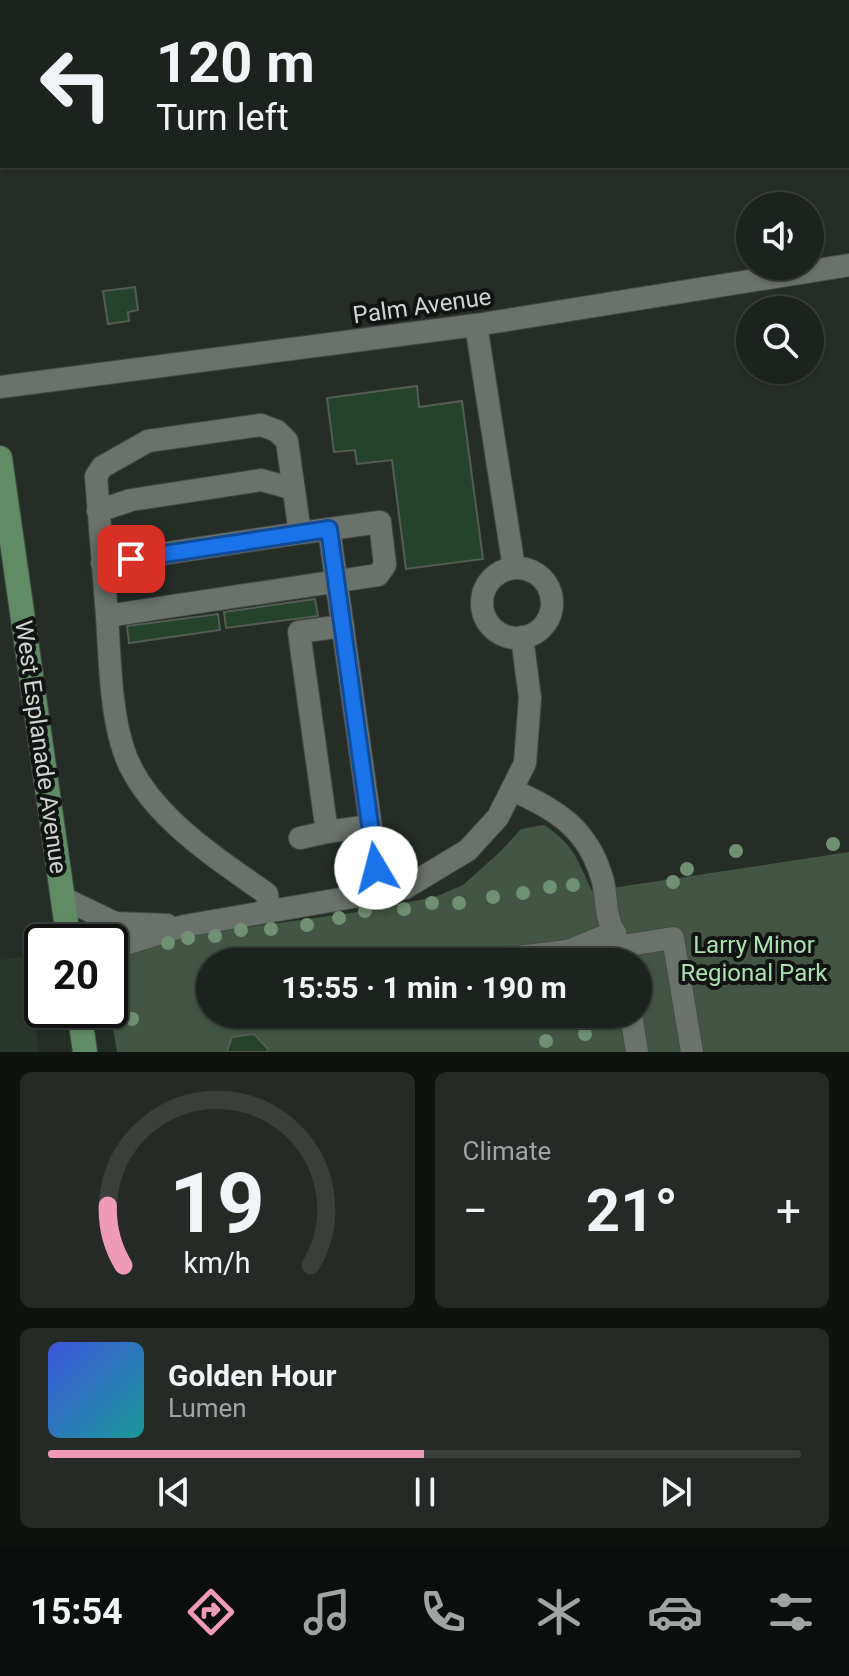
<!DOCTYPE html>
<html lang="en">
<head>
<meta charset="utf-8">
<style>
	body { margin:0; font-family:Roboto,sans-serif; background:#252a26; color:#f1f3f6; height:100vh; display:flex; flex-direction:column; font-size:30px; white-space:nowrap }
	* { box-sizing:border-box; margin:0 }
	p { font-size:26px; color:#a0a4a4 }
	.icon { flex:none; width:44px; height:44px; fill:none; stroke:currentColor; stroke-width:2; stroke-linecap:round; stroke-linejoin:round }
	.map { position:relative; height:1052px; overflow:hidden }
	.side { display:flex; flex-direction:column; gap:20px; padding:20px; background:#0f1310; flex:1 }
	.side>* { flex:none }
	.top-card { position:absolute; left:0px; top:0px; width:850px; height:168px; box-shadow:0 2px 6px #0004,0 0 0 2px #3a3f3b; background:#1c221d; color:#f1f3f6; overflow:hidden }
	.controls { position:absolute; left:736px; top:192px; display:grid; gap:16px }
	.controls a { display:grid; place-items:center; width:88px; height:88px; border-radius:50%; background:#1c221d; box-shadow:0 2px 6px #0004,0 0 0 2px #3a3f3b; font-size:40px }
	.speed { position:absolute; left:24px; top:924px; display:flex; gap:16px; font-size:40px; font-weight:700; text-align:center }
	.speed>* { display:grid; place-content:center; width:104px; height:104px; border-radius:50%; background:#1c221d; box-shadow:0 2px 6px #0004,0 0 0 2px #3a3f3b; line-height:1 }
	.speed .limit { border:4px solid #111; border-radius:12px; background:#fff; color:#111 }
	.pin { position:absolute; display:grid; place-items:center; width:68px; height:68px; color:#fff; margin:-34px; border-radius:16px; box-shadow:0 4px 12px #0006 }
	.me { position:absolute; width:88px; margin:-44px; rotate:352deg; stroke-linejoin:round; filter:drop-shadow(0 0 6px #0008) }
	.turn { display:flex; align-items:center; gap:28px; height:168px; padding:0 24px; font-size:36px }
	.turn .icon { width:104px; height:104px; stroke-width:2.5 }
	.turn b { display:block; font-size:56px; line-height:68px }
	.big { font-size:60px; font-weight:700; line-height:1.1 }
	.side .card { flex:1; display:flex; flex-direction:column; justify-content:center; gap:12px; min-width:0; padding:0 28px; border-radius:12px; background:#252a26 }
	.side .dial { align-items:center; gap:0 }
	.dial svg { height:208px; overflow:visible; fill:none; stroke:#3a3f3b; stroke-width:7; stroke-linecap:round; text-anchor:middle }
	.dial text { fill:#f1f3f6; stroke:none }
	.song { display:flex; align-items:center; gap:24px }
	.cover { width:96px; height:96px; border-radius:12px; background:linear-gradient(135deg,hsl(230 70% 55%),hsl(180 70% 35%)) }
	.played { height:8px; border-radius:4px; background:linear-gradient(90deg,#ef9ab7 50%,#3a3f3b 50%) }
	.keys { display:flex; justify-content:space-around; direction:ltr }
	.heat { display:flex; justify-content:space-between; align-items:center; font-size:44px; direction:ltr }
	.side .tiles { flex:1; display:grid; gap:20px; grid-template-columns:1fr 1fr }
	.card:last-child { grid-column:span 2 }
	.trip { position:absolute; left:196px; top:948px; width:456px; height:80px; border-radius:40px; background:#1c221d; box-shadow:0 2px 6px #0004,0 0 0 2px #3a3f3b; font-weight:700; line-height:80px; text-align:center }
	.tab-bar { display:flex; height:128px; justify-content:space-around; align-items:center; background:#0b0e0c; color:#a0a4a4 }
	.tab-bar .icon { width:56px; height:56px }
	.tab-bar .selected { color:#ef9ab7 }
	.tab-bar b { font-size:36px; color:#f1f3f6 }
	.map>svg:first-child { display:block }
</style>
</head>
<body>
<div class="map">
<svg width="849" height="1052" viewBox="0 0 849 1052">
	<rect width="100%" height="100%" fill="#262d27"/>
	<path fill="#2b372c" d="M25,956L39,1052H0V960Z"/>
	<path fill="#435645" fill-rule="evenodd" d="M544,825C574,845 577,859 592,891L849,852V1052H117C114,1030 103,987 113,967C118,956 134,949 143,942L351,913L435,897L463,885L501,851L521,829ZM210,962H638V1014H210Z"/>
	<path fill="#25432a" stroke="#545c55" stroke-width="2" d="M135,287L138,310L128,312L129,321L108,324L103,291Z
		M417,386L419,407L462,401L483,559L406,569L392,460L357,464L355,450L334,452L327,398Z
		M315,599L318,616L226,628L224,612Z
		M218,614L220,630L129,643L127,626Z
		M254,1034L268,1049L267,1052H227L232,1037Z"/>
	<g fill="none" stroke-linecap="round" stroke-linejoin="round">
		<defs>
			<path id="minor" d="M0,53H2
				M476,325L514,568
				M0,387L476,325L849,265
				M261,425L277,431L287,441L300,533L380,522L385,565L378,575L107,616L96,476L102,467L148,441Z
				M98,511L131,500L261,480L294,489
				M329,529L380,892
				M102,563L300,533
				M482 603a35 35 0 1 1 70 0a35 35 0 1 1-70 0Z
				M107,616C110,658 110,704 122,745C140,810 215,857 267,894L269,910
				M343,626L299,632L327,832L370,826
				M512,790C556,809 588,829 602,878C606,890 605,903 608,915C611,932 621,945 624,962
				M300,838L327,832
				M63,898L115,923L167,925
				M110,946H119L184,926L405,888L468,850L498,817L525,763L530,698L522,637
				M622,946L673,938L692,1052
				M508,958L568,951L615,932
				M631,1014L637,1052"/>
			<path id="major" d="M0,458L69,942
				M79,1010L85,1052"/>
		</defs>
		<use href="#minor" stroke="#454a46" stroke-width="24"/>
		<use href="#major" stroke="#454a46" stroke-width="26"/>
		<use href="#minor" stroke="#6a726b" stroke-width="22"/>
		<use href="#major" stroke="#5f8b65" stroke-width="24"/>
	</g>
	<g fill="#6f9072">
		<circle cx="833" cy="844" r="7"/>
		<circle cx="736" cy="851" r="7"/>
		<circle cx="687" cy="869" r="7"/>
		<circle cx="673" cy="882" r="7"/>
		<circle cx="573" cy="885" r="7"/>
		<circle cx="550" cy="887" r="7"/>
		<circle cx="523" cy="893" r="7"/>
		<circle cx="493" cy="897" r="7"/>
		<circle cx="432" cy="903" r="7"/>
		<circle cx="459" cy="903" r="7"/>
		<circle cx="404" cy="909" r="7"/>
		<circle cx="365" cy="911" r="7"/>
		<circle cx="339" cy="918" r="7"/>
		<circle cx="307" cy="925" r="7"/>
		<circle cx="271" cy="929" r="7"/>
		<circle cx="241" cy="930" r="7"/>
		<circle cx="215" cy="936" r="7"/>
		<circle cx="188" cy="938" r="7"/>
		<circle cx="168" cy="943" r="7"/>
		<circle cx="465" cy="954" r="7"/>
		<circle cx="132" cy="1019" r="7"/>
		<circle cx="585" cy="1034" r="7"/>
		<circle cx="546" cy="1041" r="7"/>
	</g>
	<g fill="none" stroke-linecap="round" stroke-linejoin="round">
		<defs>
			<path id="route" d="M131,559L329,529L376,868"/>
		</defs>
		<use href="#route" stroke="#114b97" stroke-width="20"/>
		<use href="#route" stroke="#1a73e8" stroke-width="14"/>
	</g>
	<g text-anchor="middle" stroke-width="8" stroke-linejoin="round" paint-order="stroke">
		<g font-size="24" fill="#d0d4d0" stroke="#111412">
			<text transform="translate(422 306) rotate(-8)" y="8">Palm Avenue</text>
			<text transform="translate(41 747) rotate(82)" y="8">West Esplanade Avenue</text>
		</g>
		<g font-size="24" fill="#aae1b0" stroke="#111412">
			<text x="754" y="953">Larry Minor<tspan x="754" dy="28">Regional Park</tspan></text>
		</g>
	</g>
</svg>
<div class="controls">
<a><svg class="icon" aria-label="sound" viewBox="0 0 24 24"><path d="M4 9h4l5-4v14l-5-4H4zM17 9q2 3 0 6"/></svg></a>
<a><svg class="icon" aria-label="search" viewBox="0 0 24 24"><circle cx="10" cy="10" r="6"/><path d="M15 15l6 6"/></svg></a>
</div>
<div class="speed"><div class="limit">20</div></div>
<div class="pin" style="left:131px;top:559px;background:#d93025"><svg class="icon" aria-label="arrive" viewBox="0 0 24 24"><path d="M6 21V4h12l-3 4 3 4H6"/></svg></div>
<svg class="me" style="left:376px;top:868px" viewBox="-20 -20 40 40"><circle r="19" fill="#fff"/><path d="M0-13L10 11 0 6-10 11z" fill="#1a73e8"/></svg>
<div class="trip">15:55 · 1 min · 190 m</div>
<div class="top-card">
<div class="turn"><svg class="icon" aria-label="left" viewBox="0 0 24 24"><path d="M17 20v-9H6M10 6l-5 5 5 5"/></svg><div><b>120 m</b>Turn left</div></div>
</div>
</div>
<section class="side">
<div class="tiles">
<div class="card dial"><svg viewBox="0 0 100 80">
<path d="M14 69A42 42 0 1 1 86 69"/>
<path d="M14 69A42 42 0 0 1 8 46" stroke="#ef9ab7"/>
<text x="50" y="56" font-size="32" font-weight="700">19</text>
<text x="50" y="72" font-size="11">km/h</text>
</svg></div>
<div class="card"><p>Climate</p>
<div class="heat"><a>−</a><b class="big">21°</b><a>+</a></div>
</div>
<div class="card">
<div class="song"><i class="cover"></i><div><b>Golden Hour</b><p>Lumen</p></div></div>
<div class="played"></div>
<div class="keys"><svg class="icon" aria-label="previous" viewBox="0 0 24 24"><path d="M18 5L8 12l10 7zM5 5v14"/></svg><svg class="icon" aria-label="pause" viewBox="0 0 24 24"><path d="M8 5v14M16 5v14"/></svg><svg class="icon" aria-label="next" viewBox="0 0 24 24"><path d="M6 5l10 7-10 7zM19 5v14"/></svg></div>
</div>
</div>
</section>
<nav class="tab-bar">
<b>15:54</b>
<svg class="icon selected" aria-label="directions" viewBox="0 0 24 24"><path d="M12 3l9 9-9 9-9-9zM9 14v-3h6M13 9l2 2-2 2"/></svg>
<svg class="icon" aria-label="music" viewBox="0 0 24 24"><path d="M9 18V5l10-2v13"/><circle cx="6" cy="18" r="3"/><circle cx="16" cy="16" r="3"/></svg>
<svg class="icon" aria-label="phone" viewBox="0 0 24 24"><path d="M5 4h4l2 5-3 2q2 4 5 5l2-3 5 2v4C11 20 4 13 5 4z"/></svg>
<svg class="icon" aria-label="climate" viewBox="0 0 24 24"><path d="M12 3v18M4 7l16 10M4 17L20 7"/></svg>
<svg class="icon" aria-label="car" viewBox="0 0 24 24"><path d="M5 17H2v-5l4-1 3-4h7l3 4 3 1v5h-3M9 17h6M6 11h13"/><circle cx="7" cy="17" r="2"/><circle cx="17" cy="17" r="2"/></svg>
<svg class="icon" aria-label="filters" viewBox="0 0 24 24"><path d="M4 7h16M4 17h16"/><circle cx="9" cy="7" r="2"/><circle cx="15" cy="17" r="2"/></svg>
</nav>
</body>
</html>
